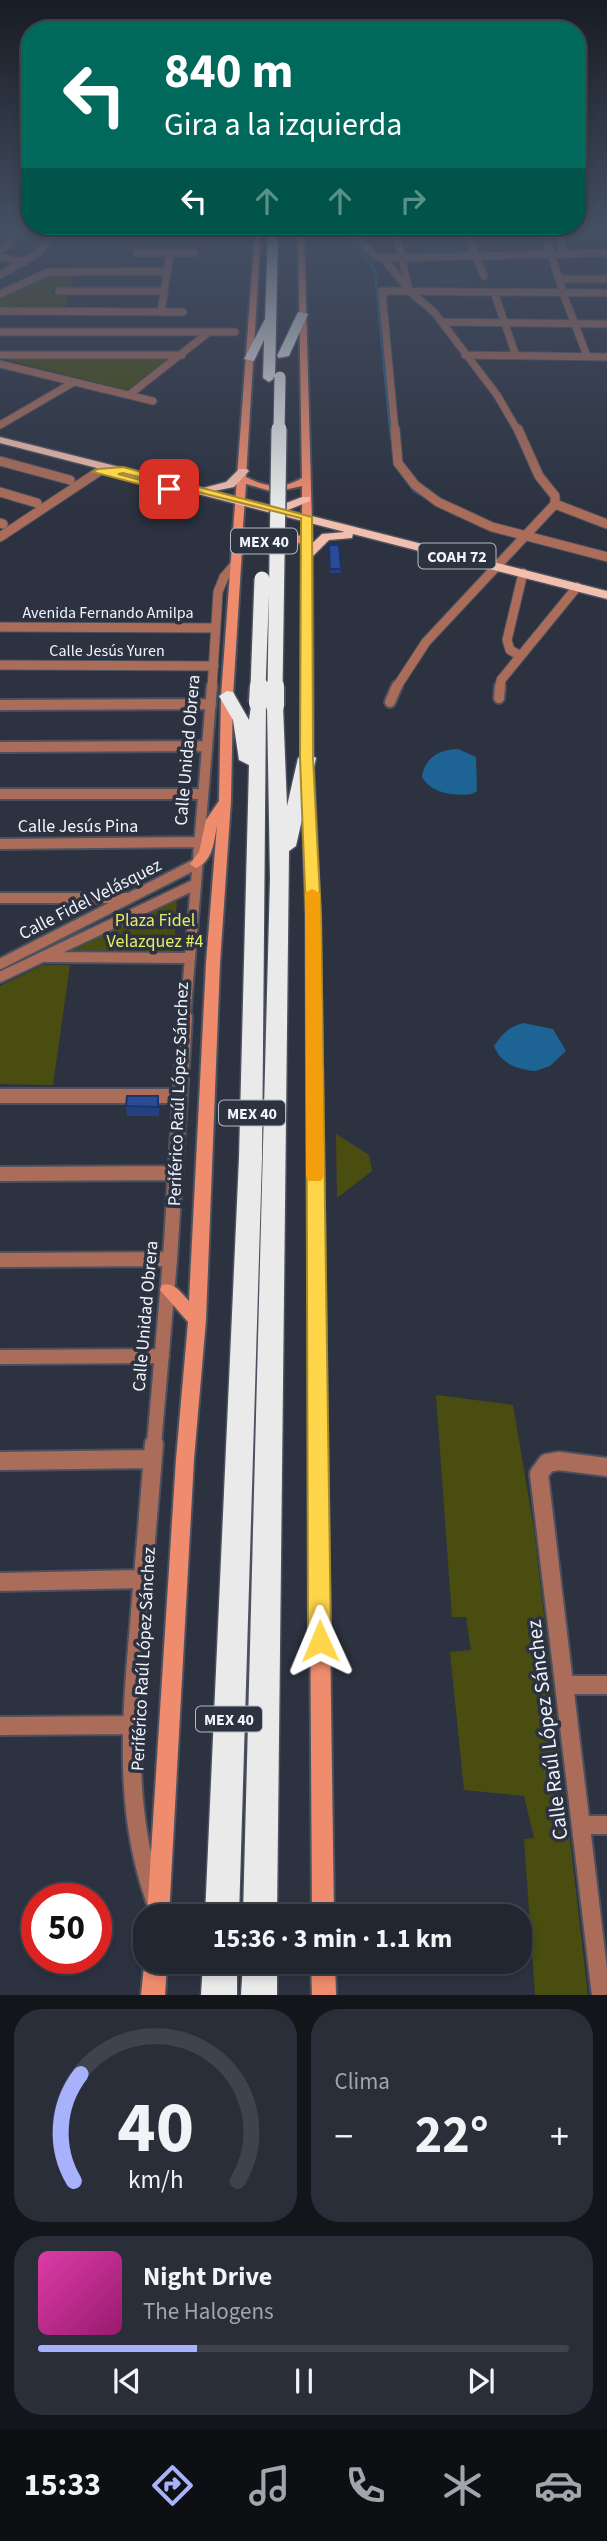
<!DOCTYPE html>
<html lang="es">
<head>
<meta charset="utf-8">
<style>
	body { margin:0; font-family:"Source Sans 3",sans-serif; background:#292e38; color:#f1f3f6; height:100vh; display:flex; flex-direction:column; font-size:26px; white-space:nowrap }
	* { box-sizing:border-box; margin:0 }
	p { font-size:23px; color:#a2a5ab }
	.icon { flex:none; width:38px; height:38px; fill:none; stroke:currentColor; stroke-width:2; stroke-linecap:round; stroke-linejoin:round }
	.map { position:relative; height:1995px; overflow:hidden }
	.details { display:flex; flex-direction:column; gap:14px; padding:14px; background:#12151a; flex:1 }
	.details>* { flex:none }
	.guide { position:absolute; left:21px; top:21px; width:565px; height:214px; border-radius:28px; box-shadow:0 4px 10px #0003,0 0 0 2px #3e434c; background:#00695c; color:#fff; overflow:hidden }
	.speed { position:absolute; left:21px; top:1883px; display:flex; gap:14px; font-size:35px; font-weight:700; text-align:center }
	.speed>* { display:grid; place-content:center; width:91px; height:91px; border-radius:50%; background:#212630; box-shadow:0 4px 10px #0003,0 0 0 2px #3e434c; line-height:1 }
	.speed .limit { border:10px solid #d22; background:#fff; color:#111 }
	.pin { position:absolute; display:grid; place-items:center; width:60px; height:60px; color:#fff; margin:-30px; border-radius:14px; box-shadow:0 4px 10px #0006 }
	.me { position:absolute; width:77px; margin:-38px; rotate:359deg; stroke-linejoin:round; filter:drop-shadow(0 0 5px #0008) }
	.turn { display:flex; align-items:center; gap:24px; height:147px; padding:0 28px; font-size:32px }
	.turn .icon { width:91px; height:91px; stroke-width:2.5 }
	.turn b { display:block; font-size:49px; line-height:60px }
	.lanes { display:flex; align-items:center; height:66px; padding:0 28px; background:#0003; justify-content:center; gap:35px; direction:ltr }
	.lanes .off { opacity:.35 }
	.big { font-size:52px; font-weight:700; line-height:1.1 }
	.details .widget { flex:1; display:flex; flex-direction:column; justify-content:center; gap:10px; min-width:0; padding:0 24px; border-radius:28px; background:#292e38 }
	.details .dial { align-items:center; gap:0 }
	.dial svg { height:182px; overflow:visible; fill:none; stroke:#3e434c; stroke-width:7; stroke-linecap:round; text-anchor:middle }
	.dial text { fill:#f1f3f6; stroke:none }
	.song { display:flex; align-items:center; gap:21px }
	.cover { width:84px; height:84px; border-radius:10px; background:linear-gradient(135deg,hsl(320 70% 55%),hsl(320 70% 35%)) }
	.played { height:7px; border-radius:4px; background:linear-gradient(90deg,#a7b1fc 30%,#3e434c 30%) }
	.keys { display:flex; justify-content:space-around; direction:ltr }
	.heat { display:flex; justify-content:space-between; align-items:center; font-size:38px; direction:ltr }
	.details .tiles { flex:1; display:grid; gap:14px; grid-template-columns:1fr 1fr }
	.widget:last-child { grid-column:span 2 }
	.trip { position:absolute; left:133px; top:1904px; width:399px; height:70px; border-radius:28px; background:#212630; box-shadow:0 4px 10px #0003,0 0 0 2px #3e434c; font-weight:700; line-height:70px; text-align:center }
	.tab-bar { display:flex; height:112px; justify-content:space-around; align-items:center; background:#0d0f13; color:#a2a5ab }
	.tab-bar .icon { width:49px; height:49px }
	.tab-bar .on { color:#a7b1fc }
	.tab-bar b { font-size:32px; color:#f1f3f6 }
	.map>svg:first-child { display:block }
</style>
</head>
<body>
<div class="map">
<svg width="607" height="1995" viewBox="0 0 607 1995">
	<rect width="100%" height="100%" fill="#2c3240"/>
	<path fill="#4a4d10" d="M48,273L75,274L71,287H53L50,293L69,294L65,308H0V298Z
		M12,358H162L168,360L127,390L6,360Z
		M177,899L174,951L73,950Z
		M43,965H70L53,1085L0,1084V986Z
		M336,1134L369,1155L372,1171L337,1198Z
		M436,1395L513,1405L534,1529L588,1995H535L524,1839L534,1838L524,1796L464,1790L450,1652L471,1650L466,1617H452Z"/>
	<path fill="#1d6494" d="M458,749L476,757L477,791L472,794C454,796 432,794 422,777C424,758 440,749 458,749Z
		M523,1023L553,1029L566,1051L550,1066L535,1071C517,1069 501,1064 494,1046C502,1034 509,1027 523,1023Z"/>
	<g fill="none" stroke-linecap="round" stroke-linejoin="round">
		<path stroke="#1d6494" stroke-width="2.5" d="M339,231L363,253L375,271L391,439
			M397,468L414,491L457,516"/>
		<defs>
			<path id="minor-far4" d="M352,231L375,256L383,258L607,253
				M396,231L409,291L434,312L497,395L518,431
				M466,231L484,276
				M544,231L563,293L587,356
				M557,231L564,254
				M0,251L10,243L11,231
				M136,253H194
				M0,257L25,262
				M383,258L407,288
				M0,275L40,252L54,231
				M560,279H607
				M59,291H164
				M494,292L516,356
				M0,294L48,272L168,271
				M0,311L183,312
				M161,312L170,253
				M442,322L607,324
				M0,332H235
				M0,355H182
				M465,355L607,357
				M0,364L153,401
				M129,395L209,332
				M0,425L74,382
				M395,431L382,291L607,293"/>
			<path id="minor-far3" d="M395,429L398,463L415,485L438,502L492,527L607,557
				M518,429L539,476L555,496V504
				M0,461L70,480
				M0,492L37,503
				M555,504L607,524
				M0,523L3,524
				M0,537L98,472
				M0,627L216,628
				M519,655L510,650L507,640L523,573
				M0,665L214,666
				M212,688L218,592L224,577L237,562
				M396,688L426,642L555,504
				M500,688L501,680L577,587"/>
			<path id="minor-far2" d="M499,698L500,686
				M390,702L397,686
				M0,705L211,704
				M0,747L206,746
				M0,794H202
				M0,844L197,842
				M0,898H128
				M46,957L189,958
				M0,964L196,864
				M0,977L194,885
				M185,1019L212,686"/>
			<path id="minor-far1" d="M0,1096H178
				M0,1174L175,1173
				M0,1260L170,1259
				M0,1357L162,1356
				M154,1445L170,1259L185,1017"/>
			<path id="minor" d="M154,1444C149,1504 144,1565 139,1625C131,1719 123,1810 155,1900
				M0,1461L152,1459
				M0,1582L141,1579
				M564,1685H607
				M0,1726L130,1725
				M581,1825H607
				M601,1995L539,1474L547,1463L559,1461L607,1467"/>
			<path id="secondary" d="M255,231H261L246,477C266,487 282,490 302,478L298,231H304L312,524L313,758L320,916L334,1916H312L306,916L301,758L302,545C280,530 263,534 242,549L233,696L231,801L220,963L206,1320L194,1459L169,1916H147L176,1459L188,1322L160,1290L162,1285C174,1281 181,1293 189,1301L206,963L217,825C214,842 213,861 196,868L190,864L199,852L206,820L219,801L221,696ZM246,484L274,492L302,486V537C281,526 263,528 242,540Z
				M145,1957V1962H167L165,1995H141Z
				M311,1962H335L336,1995H312Z"/>
			<path id="primary" d="M0,437L203,488L226,482L239,469H247L249,471L234,487L214,491L276,507L302,497H310V501L288,510L607,591V599L353,534L352,538L329,540L311,558H303V552L322,534L345,532L0,443Z"/>
			<path id="motorway" d="M268,231H278L275,378L269,382L263,378L264,340L254,361L244,359L265,319Z
				M298,312L308,314L289,356L279,358L277,356Z
				M227,691L233,692L249,720L252,699L258,698L266,703L262,1158L239,1916H205L239,1158L249,765L239,760L233,720L219,696Z
				M275,701L283,706L287,806L298,758L307,753L316,758L296,846L289,851L277,1916H243L270,878L267,706Z
				M203,1962H237V1995H201Z
				M243,1962H277V1995H241Z"/>
		</defs>
		<use href="#minor-far4" stroke="#4b515e" stroke-width="9"/>
		<use href="#minor-far3" stroke="#4b515e" stroke-width="11"/>
		<use href="#minor-far2" stroke="#4b515e" stroke-width="14"/>
		<use href="#minor-far1" stroke="#4b515e" stroke-width="18"/>
		<use href="#minor" stroke="#4b515e" stroke-width="22"/>
		<use href="#secondary" stroke="#4b515e" stroke-width="4"/>
		<use href="#primary" stroke="#4b515e" stroke-width="3"/>
		<use href="#motorway" stroke="#4b515e" stroke-width="3"/>
		<use href="#minor-far4" stroke="#ab6d5a" stroke-width="7"/>
		<use href="#minor-far3" stroke="#ab6d5a" stroke-width="9"/>
		<use href="#minor-far2" stroke="#ab6d5a" stroke-width="10"/>
		<use href="#minor-far1" stroke="#ab6d5a" stroke-width="14"/>
		<use href="#minor" stroke="#ab6d5a" stroke-width="18"/>
		<use href="#secondary" fill="#ef8c6e" fill-rule="evenodd"/>
		<use href="#primary" fill="#f2beae" fill-rule="evenodd"/>
		<use href="#motorway" fill="#eaeaea" fill-rule="evenodd"/>
		<defs>
			<path id="motorway-bridge-far2" d="M279,431L280,377"/>
			<path id="motorway-bridge-far1" d="M258,688L262,579
				M275,688L279,429"/>
			<path id="motorway-bridge" d="M258,703L259,686
				M275,706V686"/>
		</defs>
		<use href="#motorway-bridge-far2" stroke="#4b515e" stroke-width="13" stroke-linecap="butt"/>
		<use href="#motorway-bridge-far1" stroke="#4b515e" stroke-width="18" stroke-linecap="butt"/>
		<use href="#motorway-bridge" stroke="#4b515e" stroke-width="22" stroke-linecap="butt"/>
		<use href="#motorway-bridge-far2" stroke="#eaeaea" stroke-width="11"/>
		<use href="#motorway-bridge-far1" stroke="#eaeaea" stroke-width="15"/>
		<use href="#motorway-bridge" stroke="#eaeaea" stroke-width="18"/>
	</g>
	<path fill="#244081" d="M329,545H339L341,573H330Z
		M126,1106H159V1116H127Z"/>
	<path fill="#2a4b96" stroke="#1d3469" stroke-width="2" d="M329,545H339L341,569H330Z
		M127,1096H158V1107L126,1106Z"/>
	<linearGradient id="sky" x2="0" y2="1"><stop stop-color="#181c23"/><stop offset="0.45" stop-color="#454f64"/><stop offset="1" stop-color="#454f64" stop-opacity="0"/></linearGradient>
	<rect width="607" height="511" fill="url(#sky)"/>
	<path fill="#ffd54a" stroke="#a68a30" stroke-width="2" d="M123,467L312,517L313,758L321,916L331,1641L328,1649L320,1652L312,1649L308,1641L306,916L300,758L301,518L123,473L118,474L174,489L169,492L93,472L98,469Z"/>
	<path fill="#f59e0b" d="M312,889L320,893L324,1176L321,1181H309L306,1176L305,893Z"/>
	<g text-anchor="middle" stroke-width="7" stroke-linejoin="round" paint-order="stroke">
		<g fill="#2c3240" stroke="#b4bac4" stroke-width="2">
			<rect x="231" y="528.5" width="66" height="25" rx="5"/>
			<rect x="418.5" y="543.5" width="77" height="25" rx="5"/>
			<rect x="219" y="1100.5" width="66" height="25" rx="5"/>
			<rect x="196" y="1706.5" width="66" height="25" rx="5"/>
		</g>
		<g font-size="16" font-weight="bold" fill="#eff4fd">
			<text x="264" y="547">MEX 40</text>
			<text x="457" y="562">COAH 72</text>
			<text x="252" y="1119">MEX 40</text>
			<text x="229" y="1725">MEX 40</text>
		</g>
		<g font-size="16" fill="#eff4fd" stroke="#2c3240">
			<text x="108" y="618">Avenida Fernando Amilpa</text>
			<text x="107" y="656">Calle Jesús Yuren</text>
		</g>
		<g font-size="18" fill="#eff4fd" stroke="#2c3240">
			<text transform="translate(187 750) rotate(-85)" y="6">Calle Unidad Obrera</text>
			<text x="78" y="832">Calle Jesús Pina</text>
			<text transform="translate(90 899) rotate(-27)" y="6">Calle Fidel Velásquez</text>
			<text transform="translate(178 1094) rotate(-88)" y="6">Periférico Raúl López Sánchez</text>
			<text transform="translate(145 1316) rotate(-85)" y="6">Calle Unidad Obrera</text>
			<text transform="translate(143 1659) rotate(-87)" y="6">Periférico Raúl López Sánchez</text>
		</g>
		<g font-size="18" fill="#e4ed65" stroke="#2c3240">
			<text x="155" y="926">Plaza Fidel<tspan x="155" dy="21">Velazquez #4</tspan></text>
		</g>
		<g font-size="21" fill="#eff4fd" stroke="#2c3240">
			<text transform="translate(547 1730) rotate(-97)" y="7">Calle Raúl López Sánchez</text>
		</g>
	</g>
</svg>
<div class="speed"><div class="limit">50</div></div>
<div class="pin" style="left:169px;top:489px;background:#d93025"><svg class="icon" aria-label="arrive" viewBox="0 0 24 24"><path d="M6 21V4h12l-3 4 3 4H6"/></svg></div>
<svg class="me" style="left:320px;top:1641px" viewBox="-20 -20 40 40"><path d="M0-17L14 15 0 8-14 15z" fill="#ffd54a" stroke="#fff" stroke-width="4"/></svg>
<div class="trip">15:36 · 3 min · 1.1 km</div>
<div class="guide">
<div class="turn"><svg class="icon" aria-label="left" viewBox="0 0 24 24"><path d="M17 20v-9H6M10 6l-5 5 5 5"/></svg><div><b>840 m</b>Gira a la izquierda</div></div>
<div class="lanes"><svg class="icon" aria-label="left" viewBox="0 0 24 24"><path d="M17 20v-9H6M10 6l-5 5 5 5"/></svg><svg class="icon off" aria-label="ahead" viewBox="0 0 24 24"><path d="M12 20V5M6 11l6-6 6 6"/></svg><svg class="icon off" aria-label="ahead" viewBox="0 0 24 24"><path d="M12 20V5M6 11l6-6 6 6"/></svg><svg class="icon off" aria-label="right" viewBox="0 0 24 24"><path d="M7 20v-9h11M14 6l5 5-5 5"/></svg></div>
</div>
</div>
<section class="details">
<div class="tiles">
<div class="widget dial"><svg viewBox="0 0 100 80">
<path d="M14 69A42 42 0 1 1 86 69"/>
<path d="M14 69A42 42 0 0 1 17 22" stroke="#a7b1fc"/>
<text x="50" y="56" font-size="32" font-weight="700">40</text>
<text x="50" y="72" font-size="11">km/h</text>
</svg></div>
<div class="widget"><p>Clima</p>
<div class="heat"><a>−</a><b class="big">22°</b><a>+</a></div>
</div>
<div class="widget">
<div class="song"><i class="cover"></i><div><b>Night Drive</b><p>The Halogens</p></div></div>
<div class="played"></div>
<div class="keys"><svg class="icon" aria-label="previous" viewBox="0 0 24 24"><path d="M18 5L8 12l10 7zM5 5v14"/></svg><svg class="icon" aria-label="pause" viewBox="0 0 24 24"><path d="M8 5v14M16 5v14"/></svg><svg class="icon" aria-label="next" viewBox="0 0 24 24"><path d="M6 5l10 7-10 7zM19 5v14"/></svg></div>
</div>
</div>
</section>
<nav class="tab-bar">
<b>15:33</b>
<svg class="icon on" aria-label="directions" viewBox="0 0 24 24"><path d="M12 3l9 9-9 9-9-9zM9 14v-3h6M13 9l2 2-2 2"/></svg>
<svg class="icon" aria-label="music" viewBox="0 0 24 24"><path d="M9 18V5l10-2v13"/><circle cx="6" cy="18" r="3"/><circle cx="16" cy="16" r="3"/></svg>
<svg class="icon" aria-label="phone" viewBox="0 0 24 24"><path d="M5 4h4l2 5-3 2q2 4 5 5l2-3 5 2v4C11 20 4 13 5 4z"/></svg>
<svg class="icon" aria-label="climate" viewBox="0 0 24 24"><path d="M12 3v18M4 7l16 10M4 17L20 7"/></svg>
<svg class="icon" aria-label="car" viewBox="0 0 24 24"><path d="M5 17H2v-5l4-1 3-4h7l3 4 3 1v5h-3M9 17h6M6 11h13"/><circle cx="7" cy="17" r="2"/><circle cx="17" cy="17" r="2"/></svg>
</nav>
</body>
</html>
